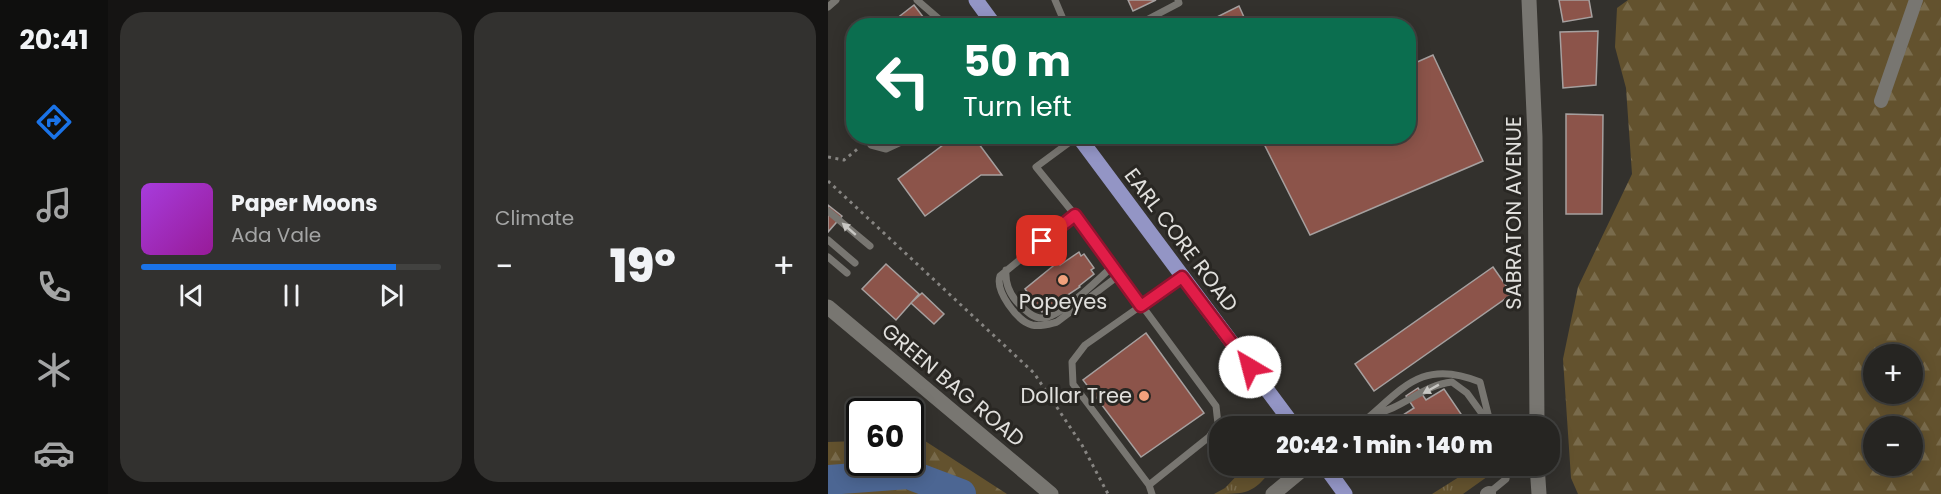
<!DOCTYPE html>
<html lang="en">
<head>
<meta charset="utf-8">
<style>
	body { margin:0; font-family:Poppins,sans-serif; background:#32312f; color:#f1f3f6; height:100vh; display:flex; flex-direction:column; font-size:22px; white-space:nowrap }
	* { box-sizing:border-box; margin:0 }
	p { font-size:20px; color:#a4a5a5 }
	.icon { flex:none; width:33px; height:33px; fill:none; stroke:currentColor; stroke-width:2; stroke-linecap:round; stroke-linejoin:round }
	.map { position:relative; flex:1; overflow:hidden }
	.drawer { display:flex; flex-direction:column; gap:12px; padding:12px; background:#151413; width:720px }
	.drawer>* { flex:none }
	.guide { position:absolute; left:18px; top:18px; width:570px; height:126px; border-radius:24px; box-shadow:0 3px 15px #0003,0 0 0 2px #424240; background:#0b6e4f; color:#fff; overflow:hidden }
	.tools { position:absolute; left:1035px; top:344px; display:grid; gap:12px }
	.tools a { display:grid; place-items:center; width:60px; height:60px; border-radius:50%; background:#262522; box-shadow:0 3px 15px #0003,0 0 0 2px #424240; font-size:30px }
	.speed { position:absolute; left:18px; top:398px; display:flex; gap:12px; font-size:30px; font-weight:700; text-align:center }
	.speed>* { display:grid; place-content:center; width:78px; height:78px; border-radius:50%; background:#262522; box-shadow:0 3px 15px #0003,0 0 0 2px #424240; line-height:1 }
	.speed .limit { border:3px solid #111; border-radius:9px; background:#fff; color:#111 }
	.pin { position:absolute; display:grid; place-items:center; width:51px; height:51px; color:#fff; margin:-26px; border-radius:12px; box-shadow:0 3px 9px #0006 }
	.me { position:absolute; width:66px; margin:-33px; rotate:323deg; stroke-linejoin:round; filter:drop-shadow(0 0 4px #0008) }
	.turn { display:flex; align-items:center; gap:21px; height:126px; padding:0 18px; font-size:27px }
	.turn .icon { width:78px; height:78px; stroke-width:2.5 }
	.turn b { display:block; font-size:42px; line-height:51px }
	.big { font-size:45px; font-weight:800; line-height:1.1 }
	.drawer .tile { flex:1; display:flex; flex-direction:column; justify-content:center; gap:9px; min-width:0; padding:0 21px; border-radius:24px; background:#32312f }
	.song { display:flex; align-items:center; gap:18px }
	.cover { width:72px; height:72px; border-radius:9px; background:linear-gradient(135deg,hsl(280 70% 55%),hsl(300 70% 35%)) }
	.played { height:6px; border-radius:3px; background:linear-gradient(90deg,#1a73e8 85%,#424240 85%) }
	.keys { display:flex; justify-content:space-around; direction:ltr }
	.heat { display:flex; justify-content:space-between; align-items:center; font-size:33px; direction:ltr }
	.drawer .tiles { flex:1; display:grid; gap:12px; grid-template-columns:repeat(2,1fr) }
	.trip { position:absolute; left:381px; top:416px; width:351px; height:60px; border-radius:24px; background:#262522; box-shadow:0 3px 15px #0003,0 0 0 2px #424240; font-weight:800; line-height:60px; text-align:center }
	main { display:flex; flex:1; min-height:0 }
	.menu { display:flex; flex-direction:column; width:108px; justify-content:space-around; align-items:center; background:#0f0f0e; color:#a4a5a5 }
	.menu .icon { width:42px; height:42px }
	.menu .on { color:#1a73e8 }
	.menu b { font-size:27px; color:#f1f3f6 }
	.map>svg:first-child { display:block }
</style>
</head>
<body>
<main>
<nav class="menu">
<b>20:41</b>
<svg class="icon on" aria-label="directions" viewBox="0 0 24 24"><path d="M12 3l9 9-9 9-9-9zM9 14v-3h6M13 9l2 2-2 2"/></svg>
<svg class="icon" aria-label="music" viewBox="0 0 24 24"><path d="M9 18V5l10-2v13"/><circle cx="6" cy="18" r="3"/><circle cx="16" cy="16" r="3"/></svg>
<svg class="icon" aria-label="phone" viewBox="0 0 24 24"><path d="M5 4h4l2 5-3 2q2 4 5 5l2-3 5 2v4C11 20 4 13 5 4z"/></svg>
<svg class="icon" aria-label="climate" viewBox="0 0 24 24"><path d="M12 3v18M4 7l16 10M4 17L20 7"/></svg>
<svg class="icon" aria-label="car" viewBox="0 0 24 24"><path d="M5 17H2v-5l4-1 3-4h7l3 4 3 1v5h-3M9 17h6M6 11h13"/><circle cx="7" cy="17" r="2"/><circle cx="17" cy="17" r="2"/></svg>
</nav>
<section class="drawer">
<div class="tiles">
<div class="tile">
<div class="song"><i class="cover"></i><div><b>Paper Moons</b><p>Ada Vale</p></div></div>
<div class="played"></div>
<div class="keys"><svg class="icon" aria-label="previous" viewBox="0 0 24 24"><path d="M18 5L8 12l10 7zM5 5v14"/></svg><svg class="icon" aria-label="pause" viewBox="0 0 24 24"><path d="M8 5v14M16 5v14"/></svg><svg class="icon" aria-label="next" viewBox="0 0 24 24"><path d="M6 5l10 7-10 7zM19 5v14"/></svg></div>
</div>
<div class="tile"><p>Climate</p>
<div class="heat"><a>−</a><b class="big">19°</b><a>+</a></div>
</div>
</div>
</section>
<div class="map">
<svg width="1113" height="494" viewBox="0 0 1113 494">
	<defs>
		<pattern id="grass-tufts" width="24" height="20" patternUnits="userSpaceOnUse" patternTransform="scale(1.5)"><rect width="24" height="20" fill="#63522e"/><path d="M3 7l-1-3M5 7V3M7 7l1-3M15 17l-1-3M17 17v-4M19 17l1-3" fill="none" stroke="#796b4c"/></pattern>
		<pattern id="forest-firs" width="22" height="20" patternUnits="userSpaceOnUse" patternTransform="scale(1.5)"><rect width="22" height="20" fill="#63522e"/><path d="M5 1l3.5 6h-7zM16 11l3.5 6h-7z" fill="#796b4c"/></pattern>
	</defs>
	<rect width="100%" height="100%" fill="#33312d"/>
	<path fill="url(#grass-tufts)" d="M419,465H445L446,467C425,494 420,494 386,494L397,488Z
		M650,465H670V469L635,494H604Z"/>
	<path fill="url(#forest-firs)" fill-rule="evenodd" d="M800,0H1113V494H750L743,478L735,359L750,287L804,174L798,88L787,47L789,8ZM1046,354H1084V393H1046ZM1046,426H1084V465H1046Z
		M83,439H94L179,494H0V442L31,441L32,462H82Z"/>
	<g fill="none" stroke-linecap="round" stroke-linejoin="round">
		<path stroke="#4c6693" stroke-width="30" d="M0,480L80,474L133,494"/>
	</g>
	<path fill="#8c544a" stroke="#a6a09f" stroke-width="1.5" d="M300,0H328L305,11Z
		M731,0H761L764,17L735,22Z
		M86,5L102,26H59Z
		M411,6L420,26H371Z
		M770,31L768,85L735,88L732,32Z
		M605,55L655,161L482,235L432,136H580V66Z
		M738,114L775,115L774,214H738Z
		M127,136H145L174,175H153L97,216L70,179Z
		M0,205L14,216L0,232Z
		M251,252L253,256L256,254L266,268L263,270L266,274L251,286L252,287L214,312L197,289L230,262L232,265Z
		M58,264L91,294L68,320L34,289Z
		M665,267L684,294L546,391L527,364Z
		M94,293L116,314L106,324L83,303Z
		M318,333L376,413L313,457L255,380Z
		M590,388L598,400L616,389L633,414L615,426H558L586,408L578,396Z"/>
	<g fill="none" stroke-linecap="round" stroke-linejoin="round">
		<path stroke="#878582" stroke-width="3" stroke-dasharray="3 4.5" stroke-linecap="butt" d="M0,157L16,160L32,147
			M0,181L206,373L254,445L280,494"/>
		<path stroke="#787671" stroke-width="7" d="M89,0L119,26
			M227,0L238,26
			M0,7L8,0
			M307,26L351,3L350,0
			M23,108L26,113
			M38,136L43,145L58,149L86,136
			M250,136L208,167L247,215L388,406L390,424L381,437L321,485
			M0,211L42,246
			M247,215L172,276C167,291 189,321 204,325C213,327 221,324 229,322L290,276
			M0,240L27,263
			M0,257L19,273
			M178,270C177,283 182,295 191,304C198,311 206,319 215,318C233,317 270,279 284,267
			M544,415C576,408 595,385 624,382L639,393L660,422
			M530,426C573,392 591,357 652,382L663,426
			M661,493L678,479L680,465
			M324,494L321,485L245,384L244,362L257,345L354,277"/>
		<path stroke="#787671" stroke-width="14" d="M1053,101L1088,0
			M659,494L661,493"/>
		<path stroke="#787671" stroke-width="15" d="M701,0L707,137L709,426
			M709,465L711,494"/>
		<path stroke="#787671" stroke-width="15" d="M0,307L223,494
			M445,494L480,465"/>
		<path stroke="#9395c5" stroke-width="15" d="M148,0L167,26
			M250,136L466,426
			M496,465L517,494"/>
	</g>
	<defs><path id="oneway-solid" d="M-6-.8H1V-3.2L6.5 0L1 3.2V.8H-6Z" transform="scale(1.5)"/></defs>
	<g fill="#c7c6c2">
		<use href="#oneway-solid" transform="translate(21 229) rotate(-139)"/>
		<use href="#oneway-solid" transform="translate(603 389) rotate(151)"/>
	</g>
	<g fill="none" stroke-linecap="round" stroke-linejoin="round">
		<defs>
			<path id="route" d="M214,241L247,215L313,306L354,277L422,367"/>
		</defs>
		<use href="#route" stroke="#92132f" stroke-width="15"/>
		<use href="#route" stroke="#e11d48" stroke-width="10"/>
	</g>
	<g fill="#f1a17c" stroke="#292723" stroke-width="2">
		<circle cx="235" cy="280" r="6"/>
		<circle cx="316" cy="396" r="6"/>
	</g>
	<g text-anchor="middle" stroke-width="6" stroke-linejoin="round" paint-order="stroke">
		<g font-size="21" fill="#e1e0dd" stroke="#292723">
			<text transform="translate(686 213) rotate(-90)" y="7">SABRATON AVENUE</text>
			<text transform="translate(353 240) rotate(53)" y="7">EARL CORE ROAD</text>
			<text transform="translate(125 385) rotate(40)" y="7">GREEN BAG ROAD</text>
		</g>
		<g font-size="21" fill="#e1e0dd" stroke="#292723">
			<text x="235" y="309">Popeyes</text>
			<text x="304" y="403" text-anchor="end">Dollar Tree</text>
		</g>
	</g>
</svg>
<div class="tools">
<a>+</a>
<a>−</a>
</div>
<div class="speed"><div class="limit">60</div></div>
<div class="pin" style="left:214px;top:241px;background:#d93025"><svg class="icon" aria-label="arrive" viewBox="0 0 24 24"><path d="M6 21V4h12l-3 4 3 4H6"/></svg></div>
<svg class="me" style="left:422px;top:367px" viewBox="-20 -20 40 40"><circle r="19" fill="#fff"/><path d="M0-13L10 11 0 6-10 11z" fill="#e11d48"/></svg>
<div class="trip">20:42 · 1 min · 140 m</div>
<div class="guide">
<div class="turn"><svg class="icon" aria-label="left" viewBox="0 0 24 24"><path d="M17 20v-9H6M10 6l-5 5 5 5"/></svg><div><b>50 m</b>Turn left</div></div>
</div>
</div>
</main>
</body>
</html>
